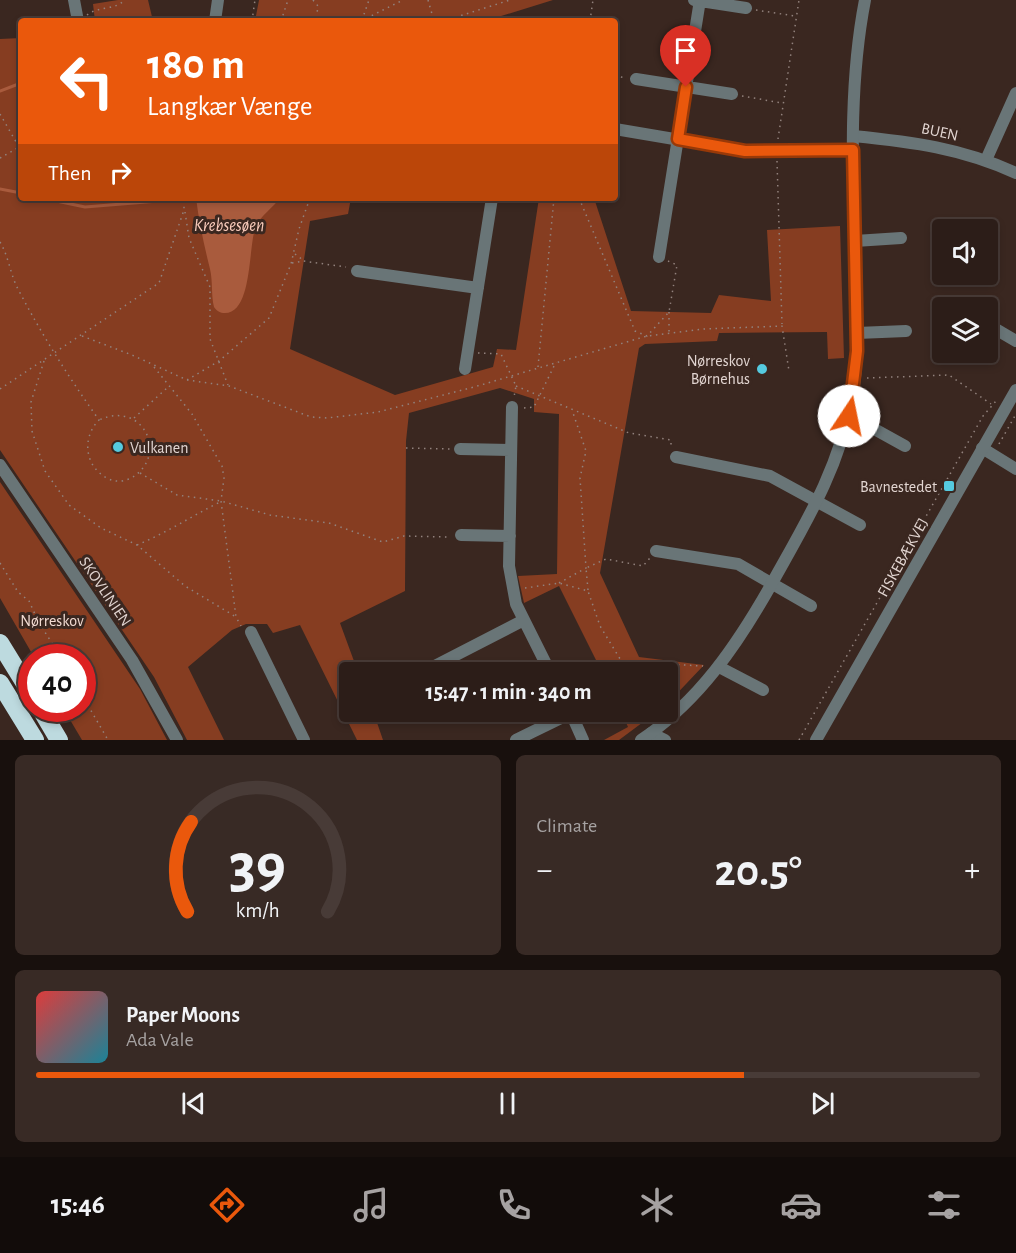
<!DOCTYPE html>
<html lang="en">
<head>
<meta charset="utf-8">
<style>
	body { margin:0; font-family:"Alegreya Sans",sans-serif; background:#382a25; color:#f1f3f6; height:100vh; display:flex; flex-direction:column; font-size:22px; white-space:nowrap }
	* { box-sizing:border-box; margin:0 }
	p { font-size:20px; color:#a6a2a2 }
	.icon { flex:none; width:33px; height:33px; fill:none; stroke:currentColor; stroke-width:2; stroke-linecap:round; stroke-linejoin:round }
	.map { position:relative; height:740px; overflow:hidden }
	.panel { display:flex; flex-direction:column; gap:15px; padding:15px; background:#18100d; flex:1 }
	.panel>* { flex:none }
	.hud { position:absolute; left:18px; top:18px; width:600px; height:183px; border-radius:6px; box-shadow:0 3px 9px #0003,0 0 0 2px #483b37; background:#ea580c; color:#fff; overflow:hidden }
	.tools { position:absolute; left:932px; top:219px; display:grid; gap:12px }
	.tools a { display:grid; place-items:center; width:66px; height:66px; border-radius:6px; background:#2c1d18; box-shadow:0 3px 9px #0003,0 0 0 2px #483b37; font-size:30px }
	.speed { position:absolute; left:18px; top:644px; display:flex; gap:12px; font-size:30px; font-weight:700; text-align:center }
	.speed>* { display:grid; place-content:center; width:78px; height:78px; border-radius:50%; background:#2c1d18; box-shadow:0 3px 9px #0003,0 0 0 2px #483b37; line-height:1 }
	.speed .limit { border:9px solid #d22; background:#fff; color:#111 }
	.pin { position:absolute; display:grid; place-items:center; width:51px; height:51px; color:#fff; margin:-62px -26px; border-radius:50% 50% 50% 0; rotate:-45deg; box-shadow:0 0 6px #0007 }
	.pin .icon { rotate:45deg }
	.me { position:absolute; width:66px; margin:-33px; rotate:11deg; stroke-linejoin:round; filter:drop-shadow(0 0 4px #0008) }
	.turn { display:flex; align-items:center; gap:21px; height:126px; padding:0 30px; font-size:27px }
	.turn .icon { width:78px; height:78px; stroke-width:2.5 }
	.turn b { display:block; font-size:42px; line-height:51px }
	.then { display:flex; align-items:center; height:57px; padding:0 30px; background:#0003; gap:12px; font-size:22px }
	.big { font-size:45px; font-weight:700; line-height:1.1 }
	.panel .tile { flex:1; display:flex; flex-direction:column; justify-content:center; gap:9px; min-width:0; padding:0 21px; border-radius:9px; background:#382a25 }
	.panel .dial { align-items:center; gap:0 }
	.dial svg { height:156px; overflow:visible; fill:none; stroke:#483b37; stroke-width:7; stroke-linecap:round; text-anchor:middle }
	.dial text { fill:#f1f3f6; stroke:none }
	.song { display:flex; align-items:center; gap:18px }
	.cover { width:72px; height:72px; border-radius:9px; background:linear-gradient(135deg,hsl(0 70% 55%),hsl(190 70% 35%)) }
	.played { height:6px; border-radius:3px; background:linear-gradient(90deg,#ea580c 75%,#483b37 75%) }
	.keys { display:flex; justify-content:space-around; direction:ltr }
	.heat { display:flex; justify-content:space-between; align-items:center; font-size:33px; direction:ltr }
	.panel .tiles { flex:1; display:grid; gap:15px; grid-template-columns:1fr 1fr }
	.tile:last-child { grid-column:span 2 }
	.trip { position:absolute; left:339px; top:662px; width:339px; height:60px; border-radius:6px; background:#2c1d18; box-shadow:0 3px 9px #0003,0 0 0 2px #483b37; font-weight:700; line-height:60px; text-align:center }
	.tab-bar { display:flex; height:96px; justify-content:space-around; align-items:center; background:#120c0a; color:#a6a2a2 }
	.tab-bar .icon { width:42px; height:42px }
	.tab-bar .selected { color:#ea580c }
	.tab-bar b { font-size:27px; color:#f1f3f6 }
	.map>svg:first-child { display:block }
</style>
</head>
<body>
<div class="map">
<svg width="1016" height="740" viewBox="0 0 1016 740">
	<rect width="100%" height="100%" fill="#3a2720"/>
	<path fill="#863d21" d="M118,0H148L153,21H95L93,4Z
		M259,0H553L485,21H255Z
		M21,38V198H351L348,214L310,221L290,349L395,395L493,367L497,349L516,350L539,198H594L631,311L711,313L719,295L771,301L767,230L840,226L844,358L828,359L827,332L719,333L717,341L645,344L639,348L600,573L639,657L704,665L668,703V672H602L559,586L524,603L518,576L557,574L559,414L534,412V399L500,388L409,413L406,441L405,591L340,623L358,672H350V711H373L383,740H357L300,625L273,633L267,624H246L232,630L188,667L224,740H187L154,677L0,450V39Z
		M0,482L140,689L167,740H82L63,708H82V657H34L0,598Z
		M621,711H658L619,740H604L628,727Z"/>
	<path fill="#a95b3d" d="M196,198H280C273,208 261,215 256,226C248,244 253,313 225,313C220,313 217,311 214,307C211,295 213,282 210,269C204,245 199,222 196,198Z"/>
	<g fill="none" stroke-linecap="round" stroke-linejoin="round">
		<path stroke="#a95b3d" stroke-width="3" d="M0,91L21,83
			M0,189L21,193
			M42,198L85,207L195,198"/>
		<path stroke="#92827d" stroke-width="1.5" stroke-dasharray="1.5 4.5" stroke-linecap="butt" d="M313,0L318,6L316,21
			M428,0L434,21
			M756,10L795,16
			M87,15C98,6 117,10 124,0
			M362,20L369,0
			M252,21L255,0
			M281,21L288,0
			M361,21L403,0
			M444,21L510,0
			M590,21L593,0
			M615,76L626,78
			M742,96L782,103
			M0,114L19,147
			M778,139L799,0
			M0,158L21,146
			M777,161L782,324
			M579,198L635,331L647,336L669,312L677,265L668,261
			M185,212L189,238L210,287V339L228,385
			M0,242C9,257 10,274 18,289C43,337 68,376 99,420C82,437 84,466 107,478C114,482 121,482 129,479C170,459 145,399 99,420
			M295,254L303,260
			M292,263L303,261L346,267
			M669,312V332
			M82,336L132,355L187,380L219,361L269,318L291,264L299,229L310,198
			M478,353L501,354L516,386L514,397
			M44,361L31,402L32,431L45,471L69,505L101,528L137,545L185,586L236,617
			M154,367L192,414L222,466L224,478L221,501L236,617L241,626
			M538,367L554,198
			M867,378L949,375L991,404
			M187,380L229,386L311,417L327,418L378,412L474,387L647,336L704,329L782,326L789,371
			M516,386L629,433L671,440V447
			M0,389L159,283L184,210V198
			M524,408L534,407L556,362
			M134,418L168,387
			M999,444L1016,414
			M406,448L450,449
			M140,473L177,495L221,501L270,515L329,523L383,542L404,536L449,537
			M137,545C166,533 192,516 220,502
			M0,563L18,592L29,601L39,623L61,657
			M559,583L586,568L580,478L586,451L572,410
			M525,588L559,583L588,591L600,626L628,672
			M588,590L586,568L606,559L643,566L650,558
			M624,662L703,666
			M82,695L108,740
			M647,711L650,718
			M799,740L983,416L996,401"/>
		<path stroke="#697577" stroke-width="12" d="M74,0L78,21
			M694,0L746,8
			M215,21L218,0
			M636,79L732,94
			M615,129L745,151L853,150
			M853,136C913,142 961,148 1016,173
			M986,160L1016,93
			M855,241L901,238
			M659,257L700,0
			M357,271L478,288
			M987,324L1016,341
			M857,333L906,331
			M465,369L492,198
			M512,407L509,566L516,604L550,672
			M849,415L905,446
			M982,448L1016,469
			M460,449L510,450
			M676,457L770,476L860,525
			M461,535L510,536
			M656,551L738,564L811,606
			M251,632L304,740
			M719,667L763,690
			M423,672L524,620
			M570,711L583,740
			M651,733L665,740
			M516,740L571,713"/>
		<path stroke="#697577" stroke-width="12" d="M0,465L132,660L177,740
			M641,740C699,701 737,645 771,585C806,522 838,471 852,399C860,356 856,311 855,267C853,179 848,87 865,0
			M816,740L1016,390"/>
		<path stroke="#bddadf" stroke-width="18" d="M0,643L32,695
			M0,683L35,740
			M40,708L59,740"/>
	</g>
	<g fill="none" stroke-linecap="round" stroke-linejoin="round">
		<defs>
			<path id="route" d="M686,87L678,139L745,151L853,150L857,351L849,416"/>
		</defs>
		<use href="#route" stroke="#983908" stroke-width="15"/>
		<use href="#route" stroke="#ea580c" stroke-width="10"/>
	</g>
	<g fill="#55cadf" stroke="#3a2720" stroke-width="2">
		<circle cx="762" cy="369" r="6"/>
		<circle cx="118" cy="447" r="6"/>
		<rect x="943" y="480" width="12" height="12" rx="3"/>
	</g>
	<g text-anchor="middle" stroke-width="6" stroke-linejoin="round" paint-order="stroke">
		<g font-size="16" fill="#e2d5d1" stroke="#3a2720">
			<text transform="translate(940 131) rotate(12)" y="6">BUEN</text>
			<text transform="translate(902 557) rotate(-61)" y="6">FISKEBÆKVEJ</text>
			<text transform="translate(106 591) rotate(56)" y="6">SKOVLINIEN</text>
		</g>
		<g font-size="16" fill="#e2d5d1" stroke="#3a2720" text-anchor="end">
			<text x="750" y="366">Nørreskov<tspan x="750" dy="18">Børnehus</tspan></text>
			<text x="130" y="453" text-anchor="start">Vulkanen</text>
			<text x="937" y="492">Bavnestedet</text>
		</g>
		<g font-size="16" fill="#f3dcd3" stroke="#3a2720">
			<text x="52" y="626">Nørreskov</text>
		</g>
		<g font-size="18" font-style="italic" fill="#f9cbbb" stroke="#3a2720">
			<text x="229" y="231">Krebsesøen</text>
		</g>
	</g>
</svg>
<div class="tools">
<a><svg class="icon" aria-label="sound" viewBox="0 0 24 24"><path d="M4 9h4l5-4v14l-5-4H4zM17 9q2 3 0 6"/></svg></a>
<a><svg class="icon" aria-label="layers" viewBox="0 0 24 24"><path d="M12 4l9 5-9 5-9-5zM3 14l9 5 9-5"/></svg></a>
</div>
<div class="speed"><div class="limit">40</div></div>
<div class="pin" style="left:686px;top:87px;background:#d93025"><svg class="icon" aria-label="arrive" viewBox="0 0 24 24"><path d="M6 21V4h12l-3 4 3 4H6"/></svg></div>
<svg class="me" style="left:849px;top:416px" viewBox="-20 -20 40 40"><circle r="19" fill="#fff"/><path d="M0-13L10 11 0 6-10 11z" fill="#ea580c"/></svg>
<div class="trip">15:47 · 1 min · 340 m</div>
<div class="hud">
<div class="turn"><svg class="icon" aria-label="left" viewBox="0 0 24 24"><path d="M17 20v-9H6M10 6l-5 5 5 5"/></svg><div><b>180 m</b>Langkær Vænge</div></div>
<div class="then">Then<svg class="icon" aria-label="right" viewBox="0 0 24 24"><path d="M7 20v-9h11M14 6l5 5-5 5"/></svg></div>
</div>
</div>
<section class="panel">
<div class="tiles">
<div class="tile dial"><svg viewBox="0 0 100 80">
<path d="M14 69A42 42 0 1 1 86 69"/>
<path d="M14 69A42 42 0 0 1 16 23" stroke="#ea580c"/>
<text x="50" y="56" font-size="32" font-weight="700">39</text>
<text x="50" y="72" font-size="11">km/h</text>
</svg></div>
<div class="tile"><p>Climate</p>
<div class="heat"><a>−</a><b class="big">20.5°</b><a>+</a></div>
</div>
<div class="tile">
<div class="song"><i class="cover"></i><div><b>Paper Moons</b><p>Ada Vale</p></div></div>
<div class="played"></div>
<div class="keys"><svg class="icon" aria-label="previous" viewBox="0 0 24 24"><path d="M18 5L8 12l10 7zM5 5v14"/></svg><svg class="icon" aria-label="pause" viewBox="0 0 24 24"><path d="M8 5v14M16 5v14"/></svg><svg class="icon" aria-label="next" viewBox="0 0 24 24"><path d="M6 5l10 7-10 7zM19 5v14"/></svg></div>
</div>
</div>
</section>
<nav class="tab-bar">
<b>15:46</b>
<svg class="icon selected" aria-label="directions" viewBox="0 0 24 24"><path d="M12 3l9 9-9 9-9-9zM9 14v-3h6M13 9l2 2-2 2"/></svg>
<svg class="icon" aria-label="music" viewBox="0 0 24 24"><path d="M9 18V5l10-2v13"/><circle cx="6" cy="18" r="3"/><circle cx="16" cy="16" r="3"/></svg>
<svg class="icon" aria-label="phone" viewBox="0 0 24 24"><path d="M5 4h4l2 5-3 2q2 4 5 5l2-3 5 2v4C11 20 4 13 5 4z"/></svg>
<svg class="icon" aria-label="climate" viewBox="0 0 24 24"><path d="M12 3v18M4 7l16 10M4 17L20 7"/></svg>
<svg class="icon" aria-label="car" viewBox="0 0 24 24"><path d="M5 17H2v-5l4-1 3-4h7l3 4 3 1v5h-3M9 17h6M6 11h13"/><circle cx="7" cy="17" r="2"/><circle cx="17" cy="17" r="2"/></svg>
<svg class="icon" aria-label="filters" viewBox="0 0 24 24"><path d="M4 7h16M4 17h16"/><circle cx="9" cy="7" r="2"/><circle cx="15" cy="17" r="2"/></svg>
</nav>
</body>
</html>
